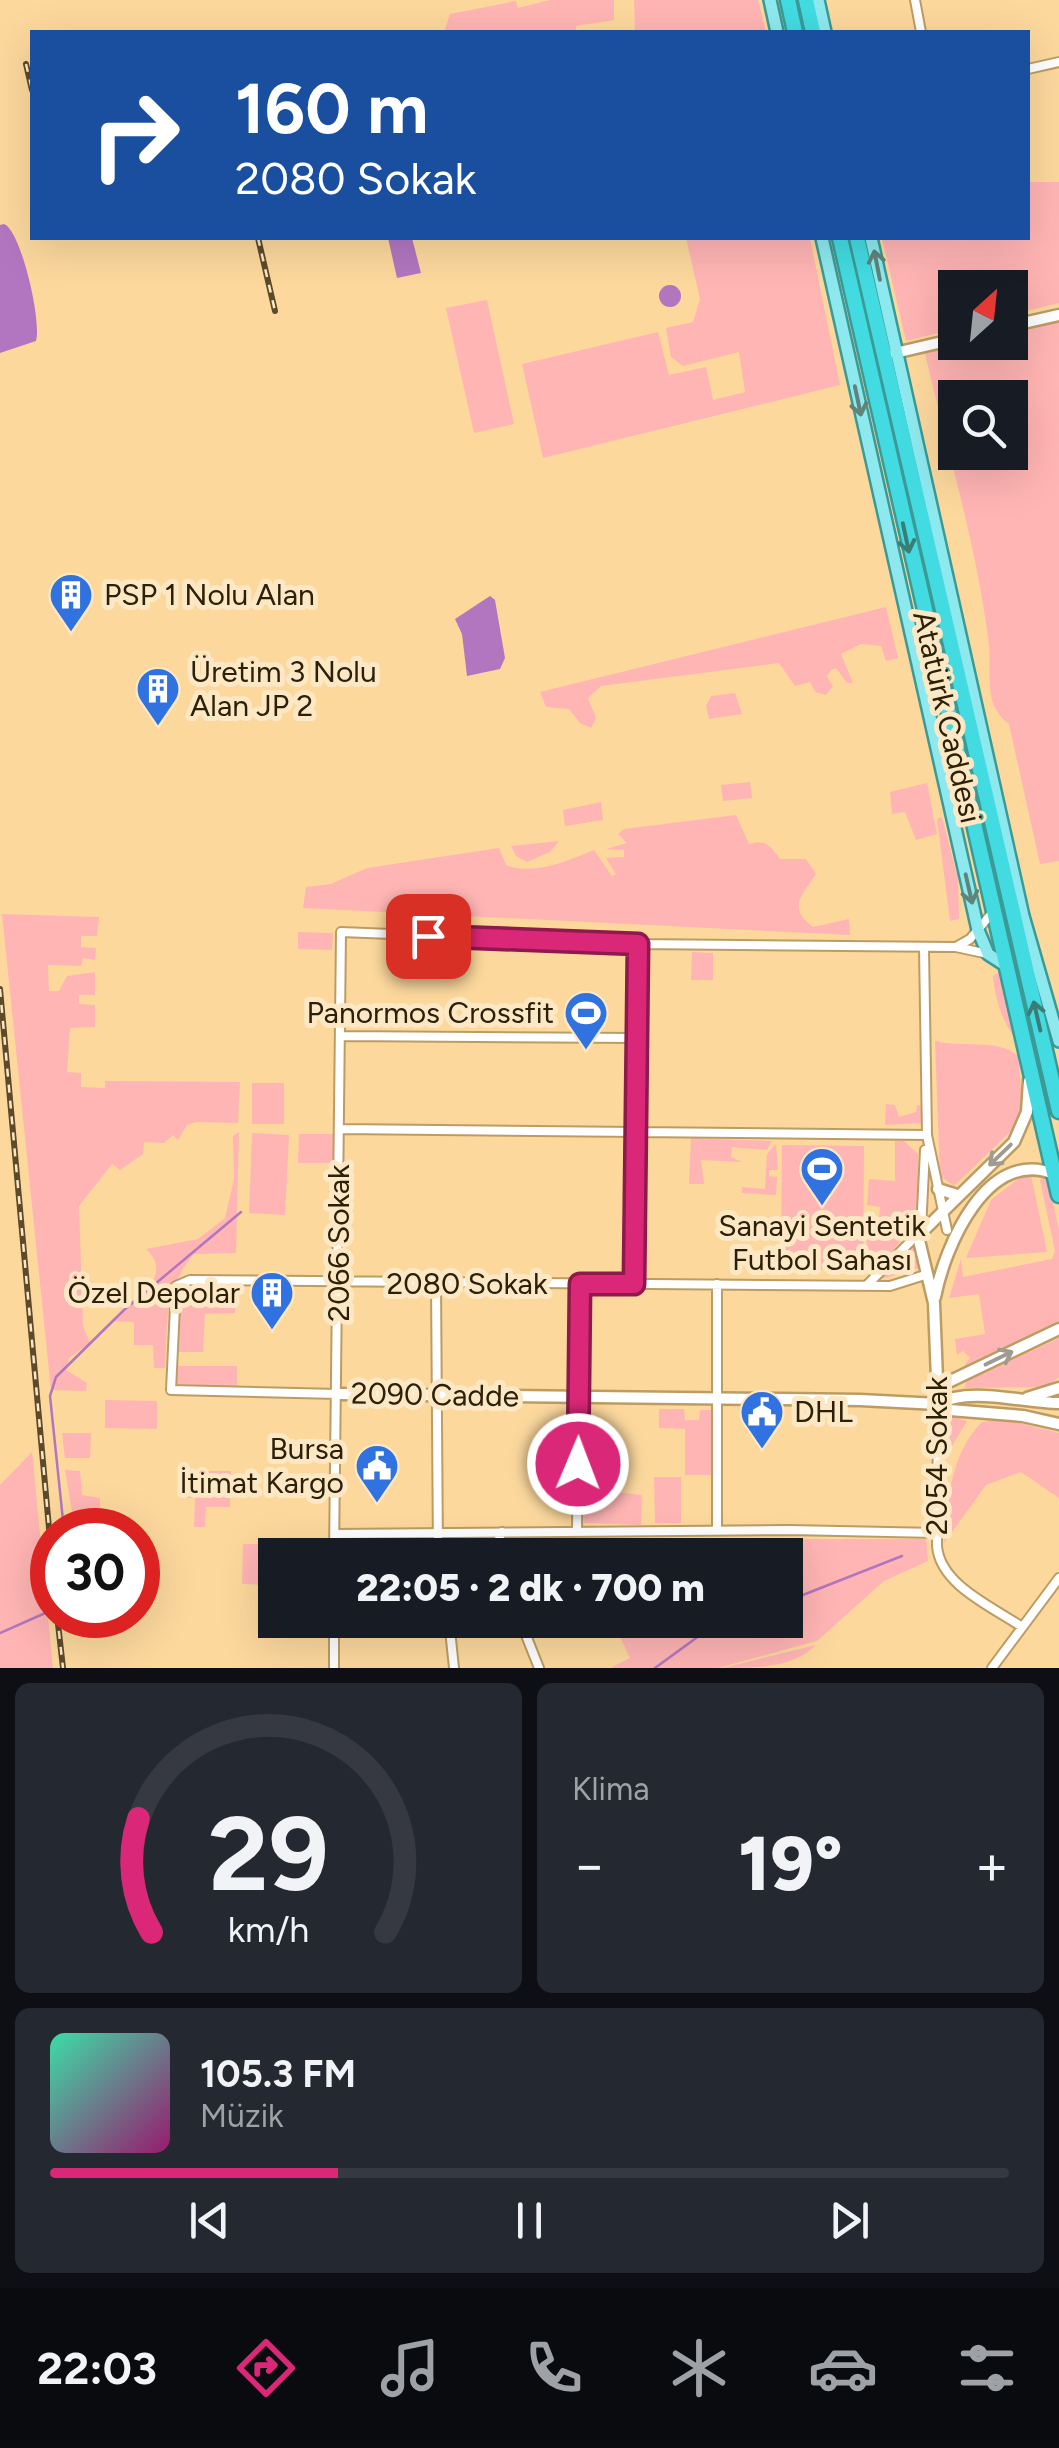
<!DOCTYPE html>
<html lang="tr">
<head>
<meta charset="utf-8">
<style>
	body { margin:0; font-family:Figtree,sans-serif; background:#242831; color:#f1f3f6; height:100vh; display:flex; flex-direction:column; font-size:38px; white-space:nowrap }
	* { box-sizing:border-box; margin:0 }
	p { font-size:32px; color:#9ea1a6 }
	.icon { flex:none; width:55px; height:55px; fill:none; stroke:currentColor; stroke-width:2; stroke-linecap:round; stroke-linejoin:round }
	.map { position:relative; height:1668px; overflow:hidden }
	.drawer { display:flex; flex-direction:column; gap:15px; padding:15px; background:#0d0f14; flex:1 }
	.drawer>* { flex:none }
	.banner { position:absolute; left:30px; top:30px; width:1000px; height:210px; border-radius:0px; box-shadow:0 10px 40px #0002; background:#1a4fa0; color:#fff; overflow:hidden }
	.needle { width:65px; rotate:27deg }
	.tools { position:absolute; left:938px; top:270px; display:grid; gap:20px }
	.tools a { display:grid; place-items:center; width:90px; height:90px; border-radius:0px; background:#171b24; box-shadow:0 10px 40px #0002; font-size:50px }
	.speed { position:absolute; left:30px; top:1508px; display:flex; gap:20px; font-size:50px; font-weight:700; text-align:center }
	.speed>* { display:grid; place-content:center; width:130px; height:130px; border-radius:50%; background:#171b24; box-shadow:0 10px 40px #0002; line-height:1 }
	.speed .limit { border:15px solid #d22; background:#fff; color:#111 }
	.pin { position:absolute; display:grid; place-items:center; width:85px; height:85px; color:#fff; margin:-42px; border-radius:20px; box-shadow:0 5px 15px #0006 }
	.me { position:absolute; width:110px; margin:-55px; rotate:1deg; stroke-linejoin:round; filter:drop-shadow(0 0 8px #0008) }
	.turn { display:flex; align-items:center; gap:35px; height:210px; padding:0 40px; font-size:45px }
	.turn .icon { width:130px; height:130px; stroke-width:2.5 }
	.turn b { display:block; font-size:70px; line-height:85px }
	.big { font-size:75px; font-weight:800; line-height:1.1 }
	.drawer .tile { flex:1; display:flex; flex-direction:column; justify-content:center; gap:15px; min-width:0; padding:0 35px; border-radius:15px; background:#242831 }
	.drawer .dial { align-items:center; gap:0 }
	.dial svg { height:260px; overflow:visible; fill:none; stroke:#363941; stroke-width:7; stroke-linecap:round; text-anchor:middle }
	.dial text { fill:#f1f3f6; stroke:none }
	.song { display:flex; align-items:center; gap:30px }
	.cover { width:120px; height:120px; border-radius:15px; background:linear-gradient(135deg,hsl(160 70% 55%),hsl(320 70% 35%)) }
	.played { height:10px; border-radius:5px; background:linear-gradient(90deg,#db2777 30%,#363941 30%) }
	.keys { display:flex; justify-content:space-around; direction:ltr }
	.heat { display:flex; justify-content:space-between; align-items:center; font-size:55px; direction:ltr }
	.drawer .tiles { flex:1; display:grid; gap:15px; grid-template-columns:1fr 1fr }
	.tile:last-child { grid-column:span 2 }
	.trip { position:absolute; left:258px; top:1538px; width:545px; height:100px; border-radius:0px; background:#171b24; box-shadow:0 10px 40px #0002; font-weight:800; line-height:100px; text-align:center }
	.tabs { display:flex; height:160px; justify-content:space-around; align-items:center; background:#090b0e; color:#9ea1a6 }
	.tabs .icon { width:70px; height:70px }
	.tabs .on { color:#db2777 }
	.tabs b { font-size:45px; color:#f1f3f6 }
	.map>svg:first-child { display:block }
</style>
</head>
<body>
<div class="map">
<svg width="1059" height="1668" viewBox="0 0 1059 1668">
	<rect width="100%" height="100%" fill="#fcd89d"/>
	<path fill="#ffb5b4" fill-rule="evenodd" d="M550,0H614V20L576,26V32H444L450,14L516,1L518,8Z
		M634,0H758L766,32H635Z
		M1028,182H1059V303L1010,315V288H955V329L906,341L882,238H1028Z
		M686,238H810L840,385L543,458L522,364L658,332L669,375L706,367L713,400L745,392L739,352L683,366L671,357L666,328L693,322L700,299Z
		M487,300L514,424L474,433L446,308Z
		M1059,318V861L1040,864L1009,724C982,704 992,673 989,645C977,546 946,446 924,349L955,342H1010V329ZM955,398H1010V452H955Z
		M886,607L898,658L886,661L881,646L861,644L841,654L853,683H847L836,668L831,670L827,677L833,686L826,695L815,692L810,682L795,686L779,663L601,686L588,698L596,718L591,728L580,723L569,709L546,707L540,692Z
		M735,693L742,714L709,719L706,706L711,696Z
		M750,782L752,798L723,801L721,785Z
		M927,783L937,834L916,840L905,812L892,814L890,792Z
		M601,802L603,820L565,826L563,810Z
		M736,815L749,844C765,839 771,846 780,859H806L816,874C802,895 787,908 813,927L849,919L850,935L303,908L306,887L331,884L367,868L499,848L506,865C535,876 567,861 594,850L612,876L616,874L606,858L624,857V850L606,849L627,843L618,834L624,829Z
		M942,817L958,879L959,919L950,921L937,819Z
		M559,841L550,852L527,862L516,856L511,846Z
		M2,914L99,917L97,936H81V947L96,948L95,960L83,958L81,966L48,965L49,991H59L67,976L95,972V995H79V1004L95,1005V1027L70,1028L67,1072L81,1073V1087L105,1088V1081L240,1082L238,1123L196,1122L187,1125L178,1140L173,1135L164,1143L144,1142L143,1154L120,1170L112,1164L79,1206L83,1326L90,1343L69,1358L66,1370L87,1383L86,1391L51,1390Z
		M298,932L333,933L332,950L298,949Z
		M692,952L713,953V980H691Z
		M998,973H1002L1016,1038C1003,1026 994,994 993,976Z
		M935,1041C961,1048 998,1038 1018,1056L1023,1112L1017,1125L954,1186L940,1176Z
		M252,1083H284V1124H252Z
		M886,1104L895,1105L899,1117L916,1112L917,1105L923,1106L922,1123L885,1125Z
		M239,1132L236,1253L194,1254C163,1291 168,1322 165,1368H154L153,1345H134V1322L112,1321C131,1299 177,1278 146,1249L198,1239L225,1218L234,1179L233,1136Z
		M252,1133L289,1135L285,1215L249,1213Z
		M299,1134H335L334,1163H298Z
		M691,1138L772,1141L767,1150L732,1147L731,1157L742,1162L701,1160L704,1184H689Z
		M903,1140L918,1154V1217L886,1260L876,1253L872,1259L876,1267L866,1272L867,1229L878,1230L880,1207L867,1205L869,1179L895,1181V1141Z
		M776,1144L778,1170H769V1176L777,1177L776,1195L742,1193V1187L765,1189L767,1154Z
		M782,1145L864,1146L863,1270L781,1269Z
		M1023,1175H1031L1047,1252L966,1258L991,1200Z
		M1043,1177L1048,1179L1059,1230V1321L959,1373L970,1358L963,1351L957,1355L955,1339L985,1334L979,1294L949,1298L961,1259L963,1277L1052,1259L1055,1251L1040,1180Z
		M913,1245L919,1268L878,1280Z
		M184,1286H236L235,1313L205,1314L203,1352H176L177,1296Z
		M1059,1338V1377L1046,1387L965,1388L966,1381Z
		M174,1366H237V1387L174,1386Z
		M105,1400L157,1401V1429L105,1428Z
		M659,1409H684L685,1420H699L700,1410H711V1475H685V1429L659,1428Z
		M947,1415L967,1421L943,1461L941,1417Z
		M1003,1419L1059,1433V1498L1021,1472L986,1485L944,1543C948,1501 950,1454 982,1422Z
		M62,1433H91L90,1458H65Z
		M32,1452L53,1668H0V1485Z
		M65,1470L80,1471L82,1495L100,1498V1510L107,1513V1520H100L98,1530H80L74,1524Z
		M184,1471H231L230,1507H206L205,1527H194L195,1498H184Z
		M654,1477H681V1523H655Z
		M585,1488L642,1495L641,1525L584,1523Z
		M573,1539H926L928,1561L884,1581L817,1641L718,1668H610L630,1658L612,1620H785V1555H580Z
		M243,1544H267L266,1585L242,1584Z
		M816,1645C793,1668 758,1668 723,1668Z"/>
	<path fill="#b276c0" d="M4,224C21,230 42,322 36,341L0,353V225Z
		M388,238H412L421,273L397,278Z
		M659 296a11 11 0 1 1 22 0a11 11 0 1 1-22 0Z
		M490,596L495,600L505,658L500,669L467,676L462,634L455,619Z"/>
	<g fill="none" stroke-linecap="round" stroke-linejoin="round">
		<path stroke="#b276c0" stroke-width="2.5" d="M64,1530L50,1396L56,1377L124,1310L241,1212
			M785,1602L902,1556
			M0,1633L52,1610
			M655,1668L703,1633L738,1620"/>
		<defs>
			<path id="street" d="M915,0L921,32
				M1028,69L1059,62
				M956,947L970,939L992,913
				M924,948L927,1135L947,1230
				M341,1036L637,1038
				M340,1129L927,1135
				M921,1230L925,1150
				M436,1283L438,1555
				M634,1284L638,944
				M717,1284V1530
				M867,1285L920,1232
				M338,1394L171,1390L176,1286L190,1280L890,1286L928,1274
				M938,1404L937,1546C940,1585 993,1607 1022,1627
				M577,1531L580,1284
				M335,1534L789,1530L937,1533
				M334,1555L341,932L638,944L956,947L988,954
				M501,1555L498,1541L502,1532
				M334,1620V1668
				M449,1620L454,1668
				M520,1620L539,1668
				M992,1668L1059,1578"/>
			<path id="secondary" d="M1010,326L1059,315
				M895,353L955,339
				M938,1189L957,1195
				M935,1297C945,1246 987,1147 1054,1174
				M938,1387L1059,1329
				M338,1394L860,1400L938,1404L950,1410L1023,1416L1059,1424
				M1027,1398L1059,1388
				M938,1404L934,1303L918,1236L1014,1142L1027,1112L1029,1081
				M938,1404C969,1386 1024,1403 1059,1403"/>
			<path id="primary" d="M770,0L777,32
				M818,0L825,32
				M822,238L978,930L988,954L1005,965
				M871,238L1023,916L1059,1041"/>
			<path id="highway" d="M788,0L795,32
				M806,0L813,32
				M840,238L1059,1195
				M857,238L1059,1111"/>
		</defs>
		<use href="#street" stroke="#bd9c63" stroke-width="12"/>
		<use href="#secondary" stroke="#bd9c63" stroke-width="15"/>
		<use href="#primary" stroke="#3b9a96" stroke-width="16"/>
		<use href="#highway" stroke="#3b9a96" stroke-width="19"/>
		<use href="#street" stroke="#fff" stroke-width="8"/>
		<use href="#secondary" stroke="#fff" stroke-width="10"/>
		<use href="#primary" stroke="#8ee9ee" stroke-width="11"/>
		<use href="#highway" stroke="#43dbe2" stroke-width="14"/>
		<defs>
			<path id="rail" d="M26,64L32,90
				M258,238L275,311
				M0,989L52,1561
				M57,1615L63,1668"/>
		</defs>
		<use href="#rail" stroke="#5c4a2a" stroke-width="6"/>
		<use href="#rail" stroke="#fde8c5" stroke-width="2.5" stroke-dasharray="8" stroke-linecap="butt"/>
	</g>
	<defs><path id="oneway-shaft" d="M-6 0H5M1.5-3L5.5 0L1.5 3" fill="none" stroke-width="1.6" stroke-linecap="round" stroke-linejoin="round" transform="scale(2.5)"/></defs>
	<g stroke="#5e847b">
		<use href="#oneway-shaft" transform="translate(877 265) rotate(-101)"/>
		<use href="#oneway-shaft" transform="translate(858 401) rotate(78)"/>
		<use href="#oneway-shaft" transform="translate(969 889) rotate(77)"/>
	</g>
	<g stroke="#387e75">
		<use href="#oneway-shaft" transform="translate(906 538) rotate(78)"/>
		<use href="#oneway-shaft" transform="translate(1037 1016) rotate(-103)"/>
	</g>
	<g stroke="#a09b90">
		<use href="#oneway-shaft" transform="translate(1000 1155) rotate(136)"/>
		<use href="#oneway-shaft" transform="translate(999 1358) rotate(-26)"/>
	</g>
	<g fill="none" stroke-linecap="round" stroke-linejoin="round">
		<defs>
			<path id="route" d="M428,936L638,944L634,1284H580L578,1464"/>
		</defs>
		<use href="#route" stroke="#8e194d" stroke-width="25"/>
		<use href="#route" stroke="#db2777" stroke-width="18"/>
	</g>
	<defs>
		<symbol id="building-pin" viewBox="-11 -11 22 30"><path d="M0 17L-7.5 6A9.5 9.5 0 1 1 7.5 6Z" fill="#3072e0" stroke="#fde8c5"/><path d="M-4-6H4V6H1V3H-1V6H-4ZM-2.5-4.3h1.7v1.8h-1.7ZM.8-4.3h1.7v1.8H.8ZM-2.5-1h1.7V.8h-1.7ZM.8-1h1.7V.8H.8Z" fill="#fff"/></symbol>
		<symbol id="stadium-pin" viewBox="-11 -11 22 30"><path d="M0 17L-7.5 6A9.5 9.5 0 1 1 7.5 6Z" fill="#3072e0" stroke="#fde8c5"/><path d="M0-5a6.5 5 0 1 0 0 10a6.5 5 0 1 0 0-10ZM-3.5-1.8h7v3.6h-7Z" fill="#fff"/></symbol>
		<symbol id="civic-pin" viewBox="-11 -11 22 30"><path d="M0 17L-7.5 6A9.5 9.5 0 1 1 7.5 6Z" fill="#3072e0" stroke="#fde8c5"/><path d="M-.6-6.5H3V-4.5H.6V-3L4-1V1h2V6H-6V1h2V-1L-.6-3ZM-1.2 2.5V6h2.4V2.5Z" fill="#fff"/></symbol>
	</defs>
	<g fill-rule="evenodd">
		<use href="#building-pin" x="46" y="570" width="50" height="68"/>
		<use href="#building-pin" x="133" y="664" width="50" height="68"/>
		<use href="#stadium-pin" x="561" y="988" width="50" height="68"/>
		<use href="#stadium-pin" x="797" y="1144" width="50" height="68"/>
		<use href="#building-pin" x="247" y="1268" width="50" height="68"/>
		<use href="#civic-pin" x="737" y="1387" width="50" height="68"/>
		<use href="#civic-pin" x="352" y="1441" width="50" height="68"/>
	</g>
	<g text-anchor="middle" stroke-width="10" stroke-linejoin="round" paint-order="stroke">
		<g font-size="30" fill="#2d2008" stroke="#fde8c5" text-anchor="start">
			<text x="104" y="605">PSP 1 Nolu Alan</text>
			<text x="190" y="682">Üretim 3 Nolu<tspan x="190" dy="34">Alan JP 2</tspan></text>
			<text x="554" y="1023" text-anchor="end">Panormos Crossfit</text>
			<text x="822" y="1236" text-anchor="middle">Sanayi Sentetik<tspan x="822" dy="34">Futbol Sahası</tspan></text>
			<text x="240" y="1303" text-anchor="end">Özel Depolar</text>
			<text x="794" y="1422">DHL</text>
			<text x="344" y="1459" text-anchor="end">Bursa<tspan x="344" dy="34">İtimat Kargo</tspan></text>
		</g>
		<g font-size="30" fill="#2d2008" stroke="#fde8c5">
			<text transform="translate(947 717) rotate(77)" y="10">Atatürk Caddesi</text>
			<text transform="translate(339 1243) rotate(-90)" y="10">2066 Sokak</text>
			<text x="467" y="1294">2080 Sokak</text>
			<text transform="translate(435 1395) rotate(1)" y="10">2090 Cadde</text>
			<text transform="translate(937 1456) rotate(-90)" y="10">2054 Sokak</text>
		</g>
	</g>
</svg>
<div class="tools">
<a><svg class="needle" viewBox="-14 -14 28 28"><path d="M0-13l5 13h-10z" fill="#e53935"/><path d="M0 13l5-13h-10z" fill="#9ea1a6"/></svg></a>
<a><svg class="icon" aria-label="search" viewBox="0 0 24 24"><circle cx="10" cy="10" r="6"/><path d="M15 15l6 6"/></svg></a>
</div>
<div class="speed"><div class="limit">30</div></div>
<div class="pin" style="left:428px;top:936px;background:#d93025"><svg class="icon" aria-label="arrive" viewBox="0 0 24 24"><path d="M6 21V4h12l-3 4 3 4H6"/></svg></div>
<svg class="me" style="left:578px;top:1464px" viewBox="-20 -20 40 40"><circle r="17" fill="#db2777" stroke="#fff" stroke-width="3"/><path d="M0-11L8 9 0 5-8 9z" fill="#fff"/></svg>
<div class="trip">22:05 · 2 dk · 700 m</div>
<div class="banner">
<div class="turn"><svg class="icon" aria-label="right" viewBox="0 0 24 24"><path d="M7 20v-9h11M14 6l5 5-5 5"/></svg><div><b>160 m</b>2080 Sokak</div></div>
</div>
</div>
<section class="drawer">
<div class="tiles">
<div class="tile dial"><svg viewBox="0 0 100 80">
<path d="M14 69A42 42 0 1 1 86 69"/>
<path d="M14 69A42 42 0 0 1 10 34" stroke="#db2777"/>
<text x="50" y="56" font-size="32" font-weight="700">29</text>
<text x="50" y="72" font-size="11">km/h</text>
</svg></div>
<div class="tile"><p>Klima</p>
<div class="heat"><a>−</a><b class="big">19°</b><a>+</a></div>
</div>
<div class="tile">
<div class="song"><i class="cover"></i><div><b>105.3 FM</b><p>Müzik</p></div></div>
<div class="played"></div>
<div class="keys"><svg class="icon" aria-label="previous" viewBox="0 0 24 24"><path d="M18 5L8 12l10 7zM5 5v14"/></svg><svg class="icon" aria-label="pause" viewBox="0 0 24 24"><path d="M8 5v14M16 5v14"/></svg><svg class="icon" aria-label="next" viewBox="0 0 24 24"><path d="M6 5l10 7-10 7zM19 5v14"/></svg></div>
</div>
</div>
</section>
<nav class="tabs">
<b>22:03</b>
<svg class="icon on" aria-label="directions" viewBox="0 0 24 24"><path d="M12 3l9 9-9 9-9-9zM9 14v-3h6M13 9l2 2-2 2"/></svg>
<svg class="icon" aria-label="music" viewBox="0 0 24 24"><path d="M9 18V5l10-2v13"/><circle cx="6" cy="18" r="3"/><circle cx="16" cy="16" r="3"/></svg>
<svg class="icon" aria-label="phone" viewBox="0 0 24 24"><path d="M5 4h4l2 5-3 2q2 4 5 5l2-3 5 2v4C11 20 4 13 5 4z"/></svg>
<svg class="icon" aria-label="climate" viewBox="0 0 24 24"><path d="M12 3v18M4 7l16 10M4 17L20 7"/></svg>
<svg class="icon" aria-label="car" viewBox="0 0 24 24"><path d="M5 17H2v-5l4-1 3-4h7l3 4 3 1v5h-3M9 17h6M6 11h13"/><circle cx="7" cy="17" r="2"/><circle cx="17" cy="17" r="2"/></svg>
<svg class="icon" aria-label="filters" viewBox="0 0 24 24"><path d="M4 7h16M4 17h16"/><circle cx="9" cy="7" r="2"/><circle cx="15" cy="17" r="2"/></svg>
</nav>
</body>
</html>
